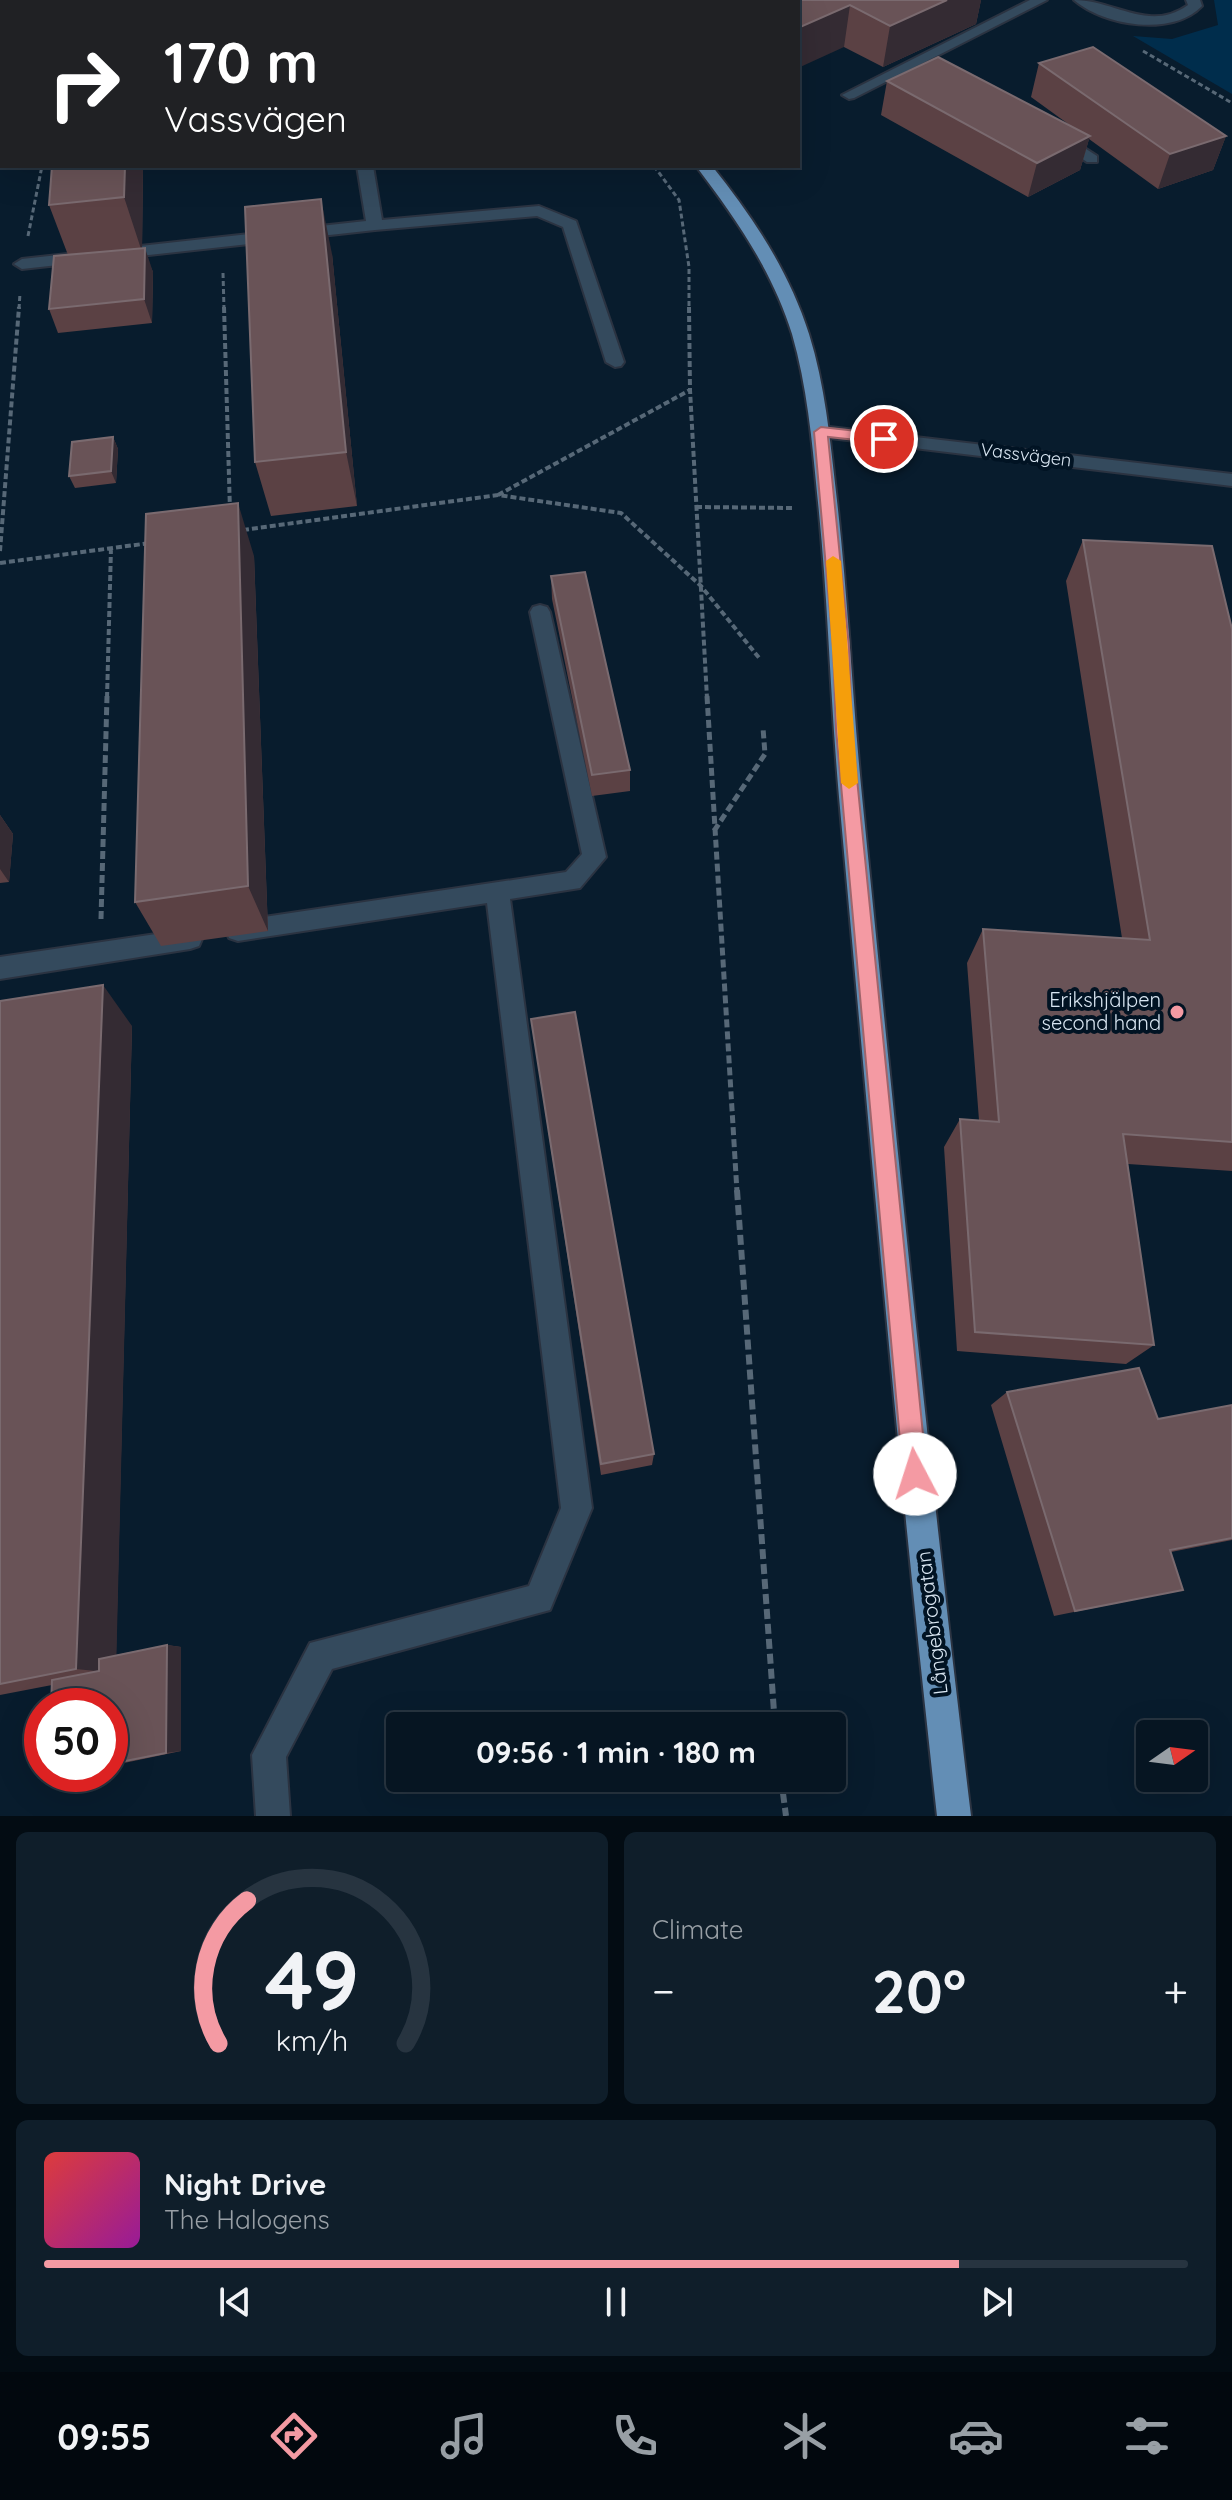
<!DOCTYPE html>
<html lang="en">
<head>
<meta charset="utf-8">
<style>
	body { margin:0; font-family:Quicksand,sans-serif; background:#0f1e2a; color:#f1f3f6; height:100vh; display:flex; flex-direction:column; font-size:30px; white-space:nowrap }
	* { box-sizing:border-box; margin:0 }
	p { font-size:26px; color:#989fa5 }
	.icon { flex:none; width:44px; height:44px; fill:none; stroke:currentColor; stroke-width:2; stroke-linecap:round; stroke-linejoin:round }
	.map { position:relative; height:1816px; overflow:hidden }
	.details { display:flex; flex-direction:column; gap:16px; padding:16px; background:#030c13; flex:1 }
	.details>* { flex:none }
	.hud { position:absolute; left:0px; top:0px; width:800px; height:168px; box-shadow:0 8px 32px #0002,0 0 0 2px #273440; background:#202124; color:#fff; overflow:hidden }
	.needle { width:52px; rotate:76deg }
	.fabs { position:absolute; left:1136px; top:1720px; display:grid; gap:16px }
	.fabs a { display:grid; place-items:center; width:72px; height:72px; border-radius:8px; background:#061522; box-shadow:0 8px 32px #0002,0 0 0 2px #273440; font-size:40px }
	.speed { position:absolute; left:24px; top:1688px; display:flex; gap:16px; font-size:40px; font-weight:700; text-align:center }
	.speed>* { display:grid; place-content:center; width:104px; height:104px; border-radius:50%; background:#061522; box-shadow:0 8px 32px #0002,0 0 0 2px #273440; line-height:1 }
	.speed .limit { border:12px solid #d22; background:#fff; color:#111 }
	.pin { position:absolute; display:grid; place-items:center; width:68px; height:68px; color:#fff; margin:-34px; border:4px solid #fff; border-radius:50%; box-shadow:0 2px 8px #0007 }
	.me { position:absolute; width:88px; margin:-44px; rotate:355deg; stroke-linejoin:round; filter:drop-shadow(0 0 6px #0008) }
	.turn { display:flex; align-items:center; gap:28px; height:168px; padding:0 32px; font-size:36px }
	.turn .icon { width:104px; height:104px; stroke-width:2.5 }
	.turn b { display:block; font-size:56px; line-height:68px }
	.big { font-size:60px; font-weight:700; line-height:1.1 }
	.details .tile { flex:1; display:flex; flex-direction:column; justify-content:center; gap:12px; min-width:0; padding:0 28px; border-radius:12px; background:#0f1e2a }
	.details .dial { align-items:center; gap:0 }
	.dial svg { height:208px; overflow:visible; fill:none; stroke:#273440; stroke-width:7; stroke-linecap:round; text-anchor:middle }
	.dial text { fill:#f1f3f6; stroke:none }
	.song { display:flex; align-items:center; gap:24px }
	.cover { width:96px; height:96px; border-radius:12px; background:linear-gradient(135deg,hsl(0 70% 55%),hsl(300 70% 35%)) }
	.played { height:8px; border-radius:4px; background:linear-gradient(90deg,#f49aa3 80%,#273440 80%) }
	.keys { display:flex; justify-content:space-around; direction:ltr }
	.heat { display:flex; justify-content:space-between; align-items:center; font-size:44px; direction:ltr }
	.details .tiles { flex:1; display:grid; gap:16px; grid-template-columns:1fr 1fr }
	.tile:last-child { grid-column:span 2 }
	.trip { position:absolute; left:386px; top:1712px; width:460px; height:80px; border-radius:8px; background:#061522; box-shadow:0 8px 32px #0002,0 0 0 2px #273440; font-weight:700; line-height:80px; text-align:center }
	.dock { display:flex; height:128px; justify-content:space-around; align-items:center; background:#02080e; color:#989fa5 }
	.dock .icon { width:56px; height:56px }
	.dock .current { color:#f49aa3 }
	.dock b { font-size:36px; color:#f1f3f6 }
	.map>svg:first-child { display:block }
</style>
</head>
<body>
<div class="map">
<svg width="1232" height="1816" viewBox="0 0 1232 1816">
	<rect width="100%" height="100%" fill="#081c2d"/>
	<path fill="#002d4c" d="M1214,0H1232V94L1133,36L1172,39L1218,25Z"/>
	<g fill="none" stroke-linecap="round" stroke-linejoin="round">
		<defs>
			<path id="minor" d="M332,0H346V2H332Z
				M1030,0H1047L854,98L849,99L842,95Z
				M1074,0C1115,0 1149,33 1188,5L1186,0H1200L1202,6C1173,37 1104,26 1074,0Z
				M1058,131L1097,156V162H1087L1053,139V133Z
				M357,166H373L382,220L539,206L576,221L624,362L621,366L615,367L606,362L563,227L537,216L375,230L22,269L14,264L22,259L366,221Z
				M821,426L1232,474V486L814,436L812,432L814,428Z
				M540,605L547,607L550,612L606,857L580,888L510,899L592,1508L550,1610L332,1669L286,1757L290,1816H256L252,1755L310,1643L529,1586L561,1508L487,903L238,941L229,938L226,931L229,924L238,921L566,872L582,854L530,612L533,607Z
				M190,929L199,932L202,939L199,946L190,949L0,979V957Z"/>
			<path id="major" d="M503,0H518L520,2H505Z
				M696,166H712C753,217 789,271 809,334C825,385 830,439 836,492C848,593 852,695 862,796C896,1136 930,1477 971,1816H937C899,1477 870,1137 839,797C830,695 828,594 817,493C812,440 807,386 792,334C772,270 736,219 696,166Z"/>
		</defs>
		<use href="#minor" stroke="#2b3341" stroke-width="4"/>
		<use href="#major" stroke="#2b3341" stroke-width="4"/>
		<path stroke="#576877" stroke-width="3" stroke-dasharray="5 3" stroke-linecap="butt" d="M458,0L461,2
			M1143,51L1232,103
			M654,166L679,200L689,267V309
			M28,236L42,166
			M223,273L224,309
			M19,309L20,293"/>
		<path stroke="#576877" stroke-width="4" stroke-dasharray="6 3" stroke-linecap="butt" d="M224,307L230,511
			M689,307L690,390L707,698
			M498,495L690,390
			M696,507L793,508
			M243,530L498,495L621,513L701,586L760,659
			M0,551L19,307
			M0,563L150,543
			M107,698L111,548"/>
		<path stroke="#576877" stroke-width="5" stroke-dasharray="8 4" stroke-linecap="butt" d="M707,696L737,1192
			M714,831L765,754L763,728
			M101,919L107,696"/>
		<path stroke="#576877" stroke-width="6" stroke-dasharray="10 5" stroke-linecap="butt" d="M737,1190L775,1726
			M781,1778L786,1816"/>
		<use href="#minor" fill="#344a5d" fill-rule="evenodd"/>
		<use href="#major" fill="#638eb5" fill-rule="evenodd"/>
	</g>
	<path fill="#5b4144" d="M0,0L2,2V56H0Z
		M665,0H714L709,2H669Z
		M723,0H981L976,24L883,67L844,47L798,2H723Z
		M1039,63L1226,136L1213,170L1158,189L1089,139L1080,170L1028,197L881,115L887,81L1071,126L1031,97Z
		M52,166H143L142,248L153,272L152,323L58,333L49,309L68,255L49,205Z
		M332,254L357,506L271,516L255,462Z
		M113,437L118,449L116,483L75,488L69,476Z
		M1083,540L1232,629V1171L1128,1164L1154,1345L1126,1364L957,1351L944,1147L960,1119L979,1120L967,963L983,929L1122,938L1066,581Z
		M254,556L268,931L161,946L135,902Z
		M551,576L630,770V791L592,796L552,599Z
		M0,815L13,834L9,882L0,883Z
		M0,1001L132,1026L116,1655L167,1645L181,1647V1751L110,1766V1706L52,1685L0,1695Z
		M531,1019L654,1454L652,1465L601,1475Z
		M1007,1392L1158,1419L1232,1405V1540L1171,1552L1158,1595L1054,1616L991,1405Z"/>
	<path fill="#342b33" d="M0,0H3L4,2H2V43L0,37Z
		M687,0H714L709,2H687Z
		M947,0H981L976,24L883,67L890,26Z
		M850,5L844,47L798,68V28Z
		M1090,136L1080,170L1028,197L1037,163Z
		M1226,136L1213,170L1158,189L1170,154Z
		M125,166H143L142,252L124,197Z
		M321,199L332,254L357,506L346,452Z
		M145,248L153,272L152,323L144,299Z
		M113,437L118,449L116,483L111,471Z
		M238,503L254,556L268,931L248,886Z
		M0,815L13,834L9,882L0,869Z
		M103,985L132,1026L116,1673L76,1669Z
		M167,1645L181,1647V1751L166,1753Z"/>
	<path fill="#695357" stroke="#7a6a6f" stroke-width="2" d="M732,0H947L890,26L850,5L798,28V2H736Z
		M1093,47L1226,136L1170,154L1039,63Z
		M938,57L1090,136L1037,163L887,81Z
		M52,166H125L124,197L49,205Z
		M321,199L346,452L255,462L245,207Z
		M145,248L144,299L49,309L54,256Z
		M113,437L111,471L69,476L72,442Z
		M238,503L248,886L135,902L146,514Z
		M1083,540L1212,546L1232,629V1142L1123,1134L1154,1345L975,1332L960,1119L999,1122L983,929L1150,940Z
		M585,572L630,770L592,775L551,576Z
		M103,985L76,1669L0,1684V1001Z
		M575,1012L654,1454L601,1464L531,1019Z
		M1139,1368L1158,1419L1232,1405V1538L1170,1550L1183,1590L1075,1611L1007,1392Z
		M167,1645L166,1753L110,1764V1706H51L52,1680L99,1671V1659Z
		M47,1774H62L47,1777Z"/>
	<path fill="#f49aa3" stroke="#9f646a" stroke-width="2" d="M821,427L884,434L891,439L884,443L828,437L849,647L852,729L927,1474L923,1482L915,1485L907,1482L903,1474L836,729L833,647L814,432Z"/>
	<path fill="#f59e0b" d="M833,556L841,561L858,783L849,789L841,783L826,561Z"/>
	<circle fill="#f49aa3" stroke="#011323" stroke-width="3" cx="1177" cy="1012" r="8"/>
	<g text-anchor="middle" stroke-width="8" stroke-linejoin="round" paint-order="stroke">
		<g font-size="18" fill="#d9e6f2" stroke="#011323">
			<text transform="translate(1026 455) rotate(7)" y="6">Vassvägen</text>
		</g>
		<g font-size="20" fill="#d9e6f2" stroke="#011323" text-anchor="end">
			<text x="1161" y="1007">Erikshjälpen<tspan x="1161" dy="23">second hand</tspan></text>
		</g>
		<g font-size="20" fill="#d9e6f2" stroke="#011323">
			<text transform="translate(932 1623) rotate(-97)" y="7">Långebrogatan</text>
		</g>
	</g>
</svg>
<div class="fabs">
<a><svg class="needle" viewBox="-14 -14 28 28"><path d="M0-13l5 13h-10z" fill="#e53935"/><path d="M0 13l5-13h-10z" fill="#989fa5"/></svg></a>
</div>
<div class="speed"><div class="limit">50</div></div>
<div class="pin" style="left:884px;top:439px;background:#d93025"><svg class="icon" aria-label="arrive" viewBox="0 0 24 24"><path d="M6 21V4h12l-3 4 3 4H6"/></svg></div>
<svg class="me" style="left:915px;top:1474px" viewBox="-20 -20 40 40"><circle r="19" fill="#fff"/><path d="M0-13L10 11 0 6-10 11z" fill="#f49aa3"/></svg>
<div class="trip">09:56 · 1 min · 180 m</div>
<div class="hud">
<div class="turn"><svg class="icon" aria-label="right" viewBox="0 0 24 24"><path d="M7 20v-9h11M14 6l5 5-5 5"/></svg><div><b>170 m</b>Vassvägen</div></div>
</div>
</div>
<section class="details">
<div class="tiles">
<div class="tile dial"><svg viewBox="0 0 100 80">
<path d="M14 69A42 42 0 1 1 86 69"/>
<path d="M14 69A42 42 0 0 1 25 14" stroke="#f49aa3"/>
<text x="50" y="56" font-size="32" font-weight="700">49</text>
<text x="50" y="72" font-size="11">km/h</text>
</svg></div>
<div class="tile"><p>Climate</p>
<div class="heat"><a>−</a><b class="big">20°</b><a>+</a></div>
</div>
<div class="tile">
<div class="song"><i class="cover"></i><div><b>Night Drive</b><p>The Halogens</p></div></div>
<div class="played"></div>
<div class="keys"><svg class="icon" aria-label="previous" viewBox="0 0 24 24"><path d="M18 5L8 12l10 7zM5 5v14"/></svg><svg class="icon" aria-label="pause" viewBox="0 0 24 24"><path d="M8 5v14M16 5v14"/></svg><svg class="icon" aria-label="next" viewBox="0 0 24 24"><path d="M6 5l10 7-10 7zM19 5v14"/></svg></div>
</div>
</div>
</section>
<nav class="dock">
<b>09:55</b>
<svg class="icon current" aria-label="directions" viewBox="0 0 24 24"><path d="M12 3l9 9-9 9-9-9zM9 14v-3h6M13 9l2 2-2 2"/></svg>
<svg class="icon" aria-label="music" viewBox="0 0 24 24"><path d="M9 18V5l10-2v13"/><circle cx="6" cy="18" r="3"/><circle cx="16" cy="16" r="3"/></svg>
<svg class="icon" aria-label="phone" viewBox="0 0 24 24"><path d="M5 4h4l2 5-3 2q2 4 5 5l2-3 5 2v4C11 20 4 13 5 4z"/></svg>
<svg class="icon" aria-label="climate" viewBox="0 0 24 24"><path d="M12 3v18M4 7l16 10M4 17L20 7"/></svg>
<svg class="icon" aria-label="car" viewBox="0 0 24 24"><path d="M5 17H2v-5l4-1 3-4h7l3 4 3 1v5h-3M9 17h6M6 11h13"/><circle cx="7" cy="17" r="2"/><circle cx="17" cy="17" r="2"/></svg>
<svg class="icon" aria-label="filters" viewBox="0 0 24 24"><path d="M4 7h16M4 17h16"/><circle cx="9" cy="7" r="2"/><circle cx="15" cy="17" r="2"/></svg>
</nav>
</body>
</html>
